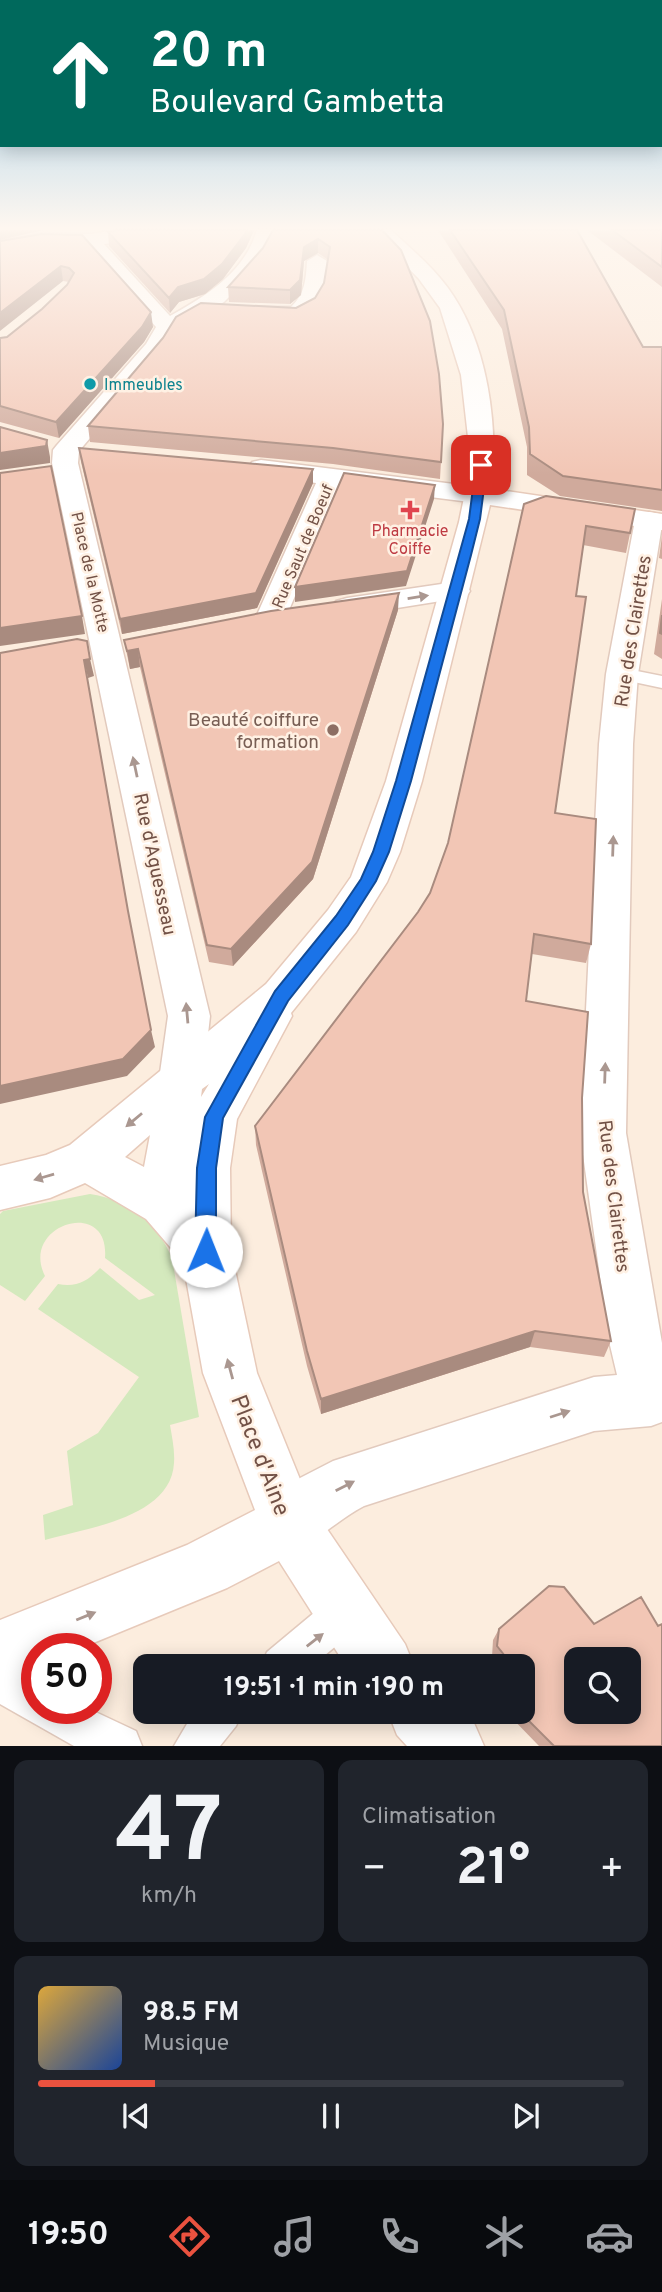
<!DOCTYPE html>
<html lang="fr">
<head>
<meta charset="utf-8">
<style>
	body { margin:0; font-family:Overpass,sans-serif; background:#20242c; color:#f1f3f6; height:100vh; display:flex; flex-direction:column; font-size:26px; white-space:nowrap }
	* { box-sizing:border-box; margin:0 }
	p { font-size:23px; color:#9ea1a6 }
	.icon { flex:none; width:38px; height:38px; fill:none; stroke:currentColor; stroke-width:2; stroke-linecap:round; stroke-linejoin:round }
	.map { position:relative; height:1746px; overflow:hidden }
	.details { display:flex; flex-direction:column; gap:14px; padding:14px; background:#0d0f14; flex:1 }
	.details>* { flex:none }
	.guide { position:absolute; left:0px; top:0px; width:663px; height:147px; box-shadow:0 4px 18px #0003; background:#00695c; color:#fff; overflow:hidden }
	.buttons { position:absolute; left:564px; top:1647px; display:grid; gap:14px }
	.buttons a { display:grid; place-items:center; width:77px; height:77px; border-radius:14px; background:#171b24; box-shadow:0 4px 18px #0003; font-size:35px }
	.speed { position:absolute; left:21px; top:1633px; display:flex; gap:14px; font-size:35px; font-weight:700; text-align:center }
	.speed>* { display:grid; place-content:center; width:91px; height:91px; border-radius:50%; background:#171b24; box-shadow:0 4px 18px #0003; line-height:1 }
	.speed .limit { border:10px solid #d22; background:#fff; color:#111 }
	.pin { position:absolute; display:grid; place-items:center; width:60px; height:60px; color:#fff; margin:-30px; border-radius:14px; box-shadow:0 4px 10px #0006 }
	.me { position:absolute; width:77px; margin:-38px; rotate:1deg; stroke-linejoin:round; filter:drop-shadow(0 0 5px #0008) }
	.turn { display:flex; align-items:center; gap:24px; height:147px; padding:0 35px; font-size:32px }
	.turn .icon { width:91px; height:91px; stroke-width:2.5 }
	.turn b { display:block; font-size:49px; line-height:60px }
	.big { font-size:52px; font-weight:700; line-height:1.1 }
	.details .card { flex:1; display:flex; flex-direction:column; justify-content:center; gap:10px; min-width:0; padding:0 24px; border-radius:14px; background:#20242c }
	.details .dial { align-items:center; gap:0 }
	.dial b { font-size:91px; line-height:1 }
	.song { display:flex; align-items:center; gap:21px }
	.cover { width:84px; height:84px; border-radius:10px; background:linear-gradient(135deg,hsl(40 70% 55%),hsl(220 70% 35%)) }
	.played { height:7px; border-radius:4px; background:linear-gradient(90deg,#ea523f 20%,#363941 20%) }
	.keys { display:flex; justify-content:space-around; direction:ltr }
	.heat { display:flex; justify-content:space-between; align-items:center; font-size:38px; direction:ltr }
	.details .tiles { flex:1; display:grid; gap:14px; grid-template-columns:1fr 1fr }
	.card:last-child { grid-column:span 2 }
	.trip { position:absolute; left:133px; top:1654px; width:402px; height:70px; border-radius:14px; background:#171b24; box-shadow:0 4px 18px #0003; font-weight:700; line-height:70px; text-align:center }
	.tabs { display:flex; height:112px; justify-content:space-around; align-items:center; background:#090b0e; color:#9ea1a6 }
	.tabs .icon { width:49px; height:49px }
	.tabs .on { color:#ea523f }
	.tabs b { font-size:32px; color:#f1f3f6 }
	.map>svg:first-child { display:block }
</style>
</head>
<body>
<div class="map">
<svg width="662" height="1746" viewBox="0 0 662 1746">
	<rect width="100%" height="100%" fill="#fcedde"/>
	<path fill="#d4e9bd" d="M90,1194C129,1200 157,1222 172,1258L199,1417L170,1425C172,1437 175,1451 174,1463C171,1518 86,1528 45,1540L43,1515L73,1505L67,1451L98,1433L139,1377L38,1309L58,1284C76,1288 88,1281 100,1268L139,1300L155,1295L105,1258C110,1196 19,1225 45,1276L25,1301L0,1285V1214L3,1211Z"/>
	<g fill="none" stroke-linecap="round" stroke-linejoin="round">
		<defs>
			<path id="lane" d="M622,668L662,676V688L615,678L612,674L615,670Z
				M347,1592L361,1597L366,1611L361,1625L312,1666H261L267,1652L333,1597Z
				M0,1662L37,1680V1708H87L136,1731L142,1746H74L0,1704Z
				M194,1712H242L236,1726L220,1746H174Z"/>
			<path id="street" d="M117,230H170L161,236L104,244L170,316C206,296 245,272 257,230H276L272,248L248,278L224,302L176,330L163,352L79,451L78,463L210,1016L203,1080L197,1094L181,1099L165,1094L159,1080L168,1016L52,463L53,450L57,445L146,344L156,327L85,246L44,245L0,253V241L44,233L90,234Z
				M317,255L327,261C325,311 307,329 257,317L254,312L257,307H291C305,294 306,279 307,261Z
				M261,460L478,487L488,489L491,495L488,501L478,503L342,486L286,617L282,623L271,626L260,623L256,617L316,483L252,474L248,468L252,462Z
				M649,512L659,514L662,525L638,674L633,744L626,1133L662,1343V1422L651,1426L594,1431L364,1506C337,1520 317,1542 289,1553L268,1545L260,1524L268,1503L300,1478L333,1461L594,1377L617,1375L609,1341L580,1133L599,744L606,674L635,520L639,514Z
				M455,582L466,585L470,591L466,597L347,616L336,613L332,607L336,601L347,598Z"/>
			<path id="secondary" d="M371,230H391C411,249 432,266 448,288C488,343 498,423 492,489L662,514V530L490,505L422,781L400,852L387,882L356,932L291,1013L292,1016L237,1119L230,1168L231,1251L257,1373L310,1504L405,1644L414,1666H346L279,1561L227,1588L81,1648H37V1667L0,1682V1620L187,1545L255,1510L203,1373L183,1262L146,1219L85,1183L50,1198L0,1210V1166L46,1155L70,1145L266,984L328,910L351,877L386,781L459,522L466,488L469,446L461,375L440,308L419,279ZM209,1084L201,1097L202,1089ZM150,1135L144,1167L125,1157Z
				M388,1712H463L474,1723L484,1746H407L397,1735Z"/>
		</defs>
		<use href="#lane" stroke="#e2cabd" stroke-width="3"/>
		<use href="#street" stroke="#e2cabd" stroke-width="3"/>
		<use href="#secondary" stroke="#e7caba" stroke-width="3"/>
		<use href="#lane" fill="#fff" fill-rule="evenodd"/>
		<use href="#street" fill="#fff" fill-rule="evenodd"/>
		<use href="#secondary" fill="#fff" fill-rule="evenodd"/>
	</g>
	<path fill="#d0aa9c" d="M118,230H254L246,248L223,279L205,294L179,302L170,313L109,246L108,232Z
		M273,230H382L443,424L440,479L333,464L90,442L88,426L296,308L315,298L324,283L328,260L318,253L304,261L301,295L290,304L229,302L228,287L263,248Z
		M438,230H577L643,347H662V511L560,496L527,475V447L502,329Z
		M587,230H662V287Z
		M42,234L153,327L144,342L59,438L0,422V338L7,337L42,309L67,285L69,282L63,281Z
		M79,448L313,469V483L257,608L122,634L81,462Z
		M524,504L635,509L626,553L583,545L576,596L555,813L591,944L586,963L532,954L526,1001L582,1098L583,1192L611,1341L604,1357L530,1347L321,1414L307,1366L256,1145L255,1126L418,912L430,893L448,843Z
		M662,536V559L659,558Z
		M662,599V659L654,654Z
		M398,610L313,879L233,966L209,962L140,667L130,669L124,640Z
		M499,1629L662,1746H539L506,1712H523V1666H499L492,1657L493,1640Z"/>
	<path fill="#a98b7f" d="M0,230H44L0,240Z
		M247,230H254L246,248L223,279L205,294L179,302L170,313L169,298L178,287Z
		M318,239V253L304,261L301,295L290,304V290L304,247Z
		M61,266L63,281L0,331V313Z
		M151,312L153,327L144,342L59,438L56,422Z
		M47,440L50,457V463L0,470V453Z
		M313,469V483L257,608L122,634L120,619Z
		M435,485L434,499L406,586L295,602V587Z
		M399,593L398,610L313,879L233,966L231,949Z
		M82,616L85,634L0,646V628Z
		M138,649L140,667L130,669L127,651Z
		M90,659L94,676L88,678L84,660Z
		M151,1030L155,1047L127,1076L0,1104V1086Z
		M535,1331L530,1347L321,1414V1399Z"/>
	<path fill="#f2c6b5" stroke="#a98b7f" stroke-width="2" fill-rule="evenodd" d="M118,230H247L245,234L222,264L204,279L178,287L169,298L108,232Z
		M273,230H382L401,250L430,321L439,374L443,424L441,462L333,448L88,426L163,338L176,317L201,303L296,308L315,298L324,283L330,247L318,239L304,247L300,280L290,290L228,287L263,248Z
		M450,230H577L643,347H662V490L563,476L530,454L529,427L504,310Z
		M612,230H662V267Z
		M42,234L82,235L151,312L142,327L56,422L0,406V338L7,337L42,309L67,285L74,273L69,268L61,266L0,313V241Z
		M0,427L47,440L46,446L0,453Z
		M79,448L313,469L256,593L120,619Z
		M51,466L82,616L0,628V473Z
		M344,473L435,485L407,571L295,587Z
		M546,496L635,509L630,533L586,526L576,596L586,597L555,813L596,819L591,944L534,934L526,1001L588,1012L582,1098L583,1192L611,1341L535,1331L321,1399L307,1351L255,1126L418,912L430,893L448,843L524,504Z
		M399,593L312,862L231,949L207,945L138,649L127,651L124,640L271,611Z
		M662,615V634L660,633Z
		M77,639L87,641L90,659L84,660L128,911L151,1030L123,1059L0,1086V653Z
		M549,1586L564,1587L594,1624L641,1597L658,1626L662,1624V1746H554L520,1712H523V1666H513L497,1646L499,1629ZM576,1659H628V1712H576Z"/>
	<defs><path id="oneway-solid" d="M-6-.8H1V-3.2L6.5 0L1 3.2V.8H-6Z" transform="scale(1.75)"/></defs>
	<g fill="#aa9790">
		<use href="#oneway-solid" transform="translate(418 597) rotate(-9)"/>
		<use href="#oneway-solid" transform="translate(135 767) rotate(-102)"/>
		<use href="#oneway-solid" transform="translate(613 846) rotate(-88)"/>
		<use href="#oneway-solid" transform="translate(187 1013) rotate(-95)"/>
		<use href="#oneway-solid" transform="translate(605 1073) rotate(-88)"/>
		<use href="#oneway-solid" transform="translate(134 1120) rotate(140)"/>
		<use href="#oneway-solid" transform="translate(44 1177) rotate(164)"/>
		<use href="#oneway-solid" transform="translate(230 1369) rotate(-105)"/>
		<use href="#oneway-solid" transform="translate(560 1414) rotate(-18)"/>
		<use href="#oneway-solid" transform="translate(345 1486) rotate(-27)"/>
		<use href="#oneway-solid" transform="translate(86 1616) rotate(-22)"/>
		<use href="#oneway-solid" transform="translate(315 1640) rotate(-38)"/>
	</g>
	<linearGradient id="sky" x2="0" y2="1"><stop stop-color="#93c7e7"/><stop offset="0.48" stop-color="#fef7f0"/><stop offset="1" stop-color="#fef7f0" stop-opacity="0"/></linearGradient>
	<rect width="662" height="475" fill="url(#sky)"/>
	<path fill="#1a73e8" stroke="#114b97" stroke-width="2" d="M481,461L487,465L480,519L471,555L411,781L389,852L376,881L348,925L288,1001L223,1118L216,1168V1251L213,1258L206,1260L198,1258L195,1251L197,1168L205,1117L275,991L336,916L361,879L373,852L396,781L459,555L469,519L476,465Z"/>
	<circle fill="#0f9aa8" stroke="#fff1e4" stroke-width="2.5" cx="90" cy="384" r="7"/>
	<path fill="#e0444e" stroke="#fff1e4" stroke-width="2.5" d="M406.5 499.5h7v7h7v7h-7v7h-7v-7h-7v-7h7z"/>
	<circle fill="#8d6e63" stroke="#fff1e4" stroke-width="2.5" cx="333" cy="730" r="7"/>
	<g text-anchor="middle" stroke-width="5" stroke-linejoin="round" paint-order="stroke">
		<g font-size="16" fill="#0d838f" stroke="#fff1e4" text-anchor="start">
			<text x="104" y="390">Immeubles</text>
		</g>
		<g font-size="16" fill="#be3a42" stroke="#fff1e4">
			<text x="410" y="536">Pharmacie<tspan x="410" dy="18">Coiffe</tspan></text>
		</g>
		<g font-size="16" fill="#725146" stroke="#fff1e4">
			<text transform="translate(302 546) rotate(-67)" y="6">Rue Saut de Boeuf</text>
			<text transform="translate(91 572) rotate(77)" y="6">Place de la Motte</text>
		</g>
		<g font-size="19" fill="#725146" stroke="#fff1e4">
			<text transform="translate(632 631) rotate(-81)" y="7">Rue des Clairettes</text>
			<text transform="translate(156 864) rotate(78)" y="7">Rue d'Aguesseau</text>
			<text transform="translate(615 1196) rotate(83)" y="7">Rue des Clairettes</text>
		</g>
		<g font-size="19" fill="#785e54" stroke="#fff1e4" text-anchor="end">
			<text x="319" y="726">Beauté coiffure<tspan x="319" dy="22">formation</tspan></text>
		</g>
		<g font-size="23" fill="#725146" stroke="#fff1e4">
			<text transform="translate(261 1455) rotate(69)" y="8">Place d'Aine</text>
		</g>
	</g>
</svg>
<div class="buttons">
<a><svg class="icon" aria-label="search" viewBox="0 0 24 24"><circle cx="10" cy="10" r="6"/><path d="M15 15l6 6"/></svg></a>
</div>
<div class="speed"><div class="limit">50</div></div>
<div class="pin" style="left:481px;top:465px;background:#d93025"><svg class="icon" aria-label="arrive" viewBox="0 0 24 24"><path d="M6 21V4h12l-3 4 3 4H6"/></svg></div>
<svg class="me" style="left:206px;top:1251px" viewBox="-20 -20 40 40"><circle r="19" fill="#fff"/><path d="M0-13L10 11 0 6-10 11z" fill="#1a73e8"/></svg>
<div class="trip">19:51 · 1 min · 190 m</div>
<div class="guide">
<div class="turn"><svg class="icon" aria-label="ahead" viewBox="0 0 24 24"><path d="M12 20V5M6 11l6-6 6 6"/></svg><div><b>20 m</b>Boulevard Gambetta</div></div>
</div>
</div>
<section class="details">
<div class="tiles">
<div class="card dial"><b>47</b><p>km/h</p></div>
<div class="card"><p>Climatisation</p>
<div class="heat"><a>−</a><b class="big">21°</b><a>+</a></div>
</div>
<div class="card">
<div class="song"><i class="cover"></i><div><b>98.5 FM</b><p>Musique</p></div></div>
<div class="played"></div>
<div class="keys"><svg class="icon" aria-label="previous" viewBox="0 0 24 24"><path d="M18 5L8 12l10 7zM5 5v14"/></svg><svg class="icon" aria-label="pause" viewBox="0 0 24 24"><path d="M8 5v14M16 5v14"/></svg><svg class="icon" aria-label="next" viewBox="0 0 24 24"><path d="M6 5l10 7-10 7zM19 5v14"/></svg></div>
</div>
</div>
</section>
<nav class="tabs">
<b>19:50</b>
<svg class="icon on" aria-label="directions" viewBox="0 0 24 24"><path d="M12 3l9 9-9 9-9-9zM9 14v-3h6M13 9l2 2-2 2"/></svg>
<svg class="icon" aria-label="music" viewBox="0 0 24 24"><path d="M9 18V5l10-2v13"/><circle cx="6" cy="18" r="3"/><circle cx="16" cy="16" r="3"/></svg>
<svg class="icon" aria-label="phone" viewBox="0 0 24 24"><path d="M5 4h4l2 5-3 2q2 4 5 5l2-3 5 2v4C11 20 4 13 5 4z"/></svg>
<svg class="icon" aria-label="climate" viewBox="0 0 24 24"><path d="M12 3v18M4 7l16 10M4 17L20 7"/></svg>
<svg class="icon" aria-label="car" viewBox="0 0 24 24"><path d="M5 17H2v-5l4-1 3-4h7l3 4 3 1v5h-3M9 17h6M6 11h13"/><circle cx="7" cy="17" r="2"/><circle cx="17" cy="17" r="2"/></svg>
</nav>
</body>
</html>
